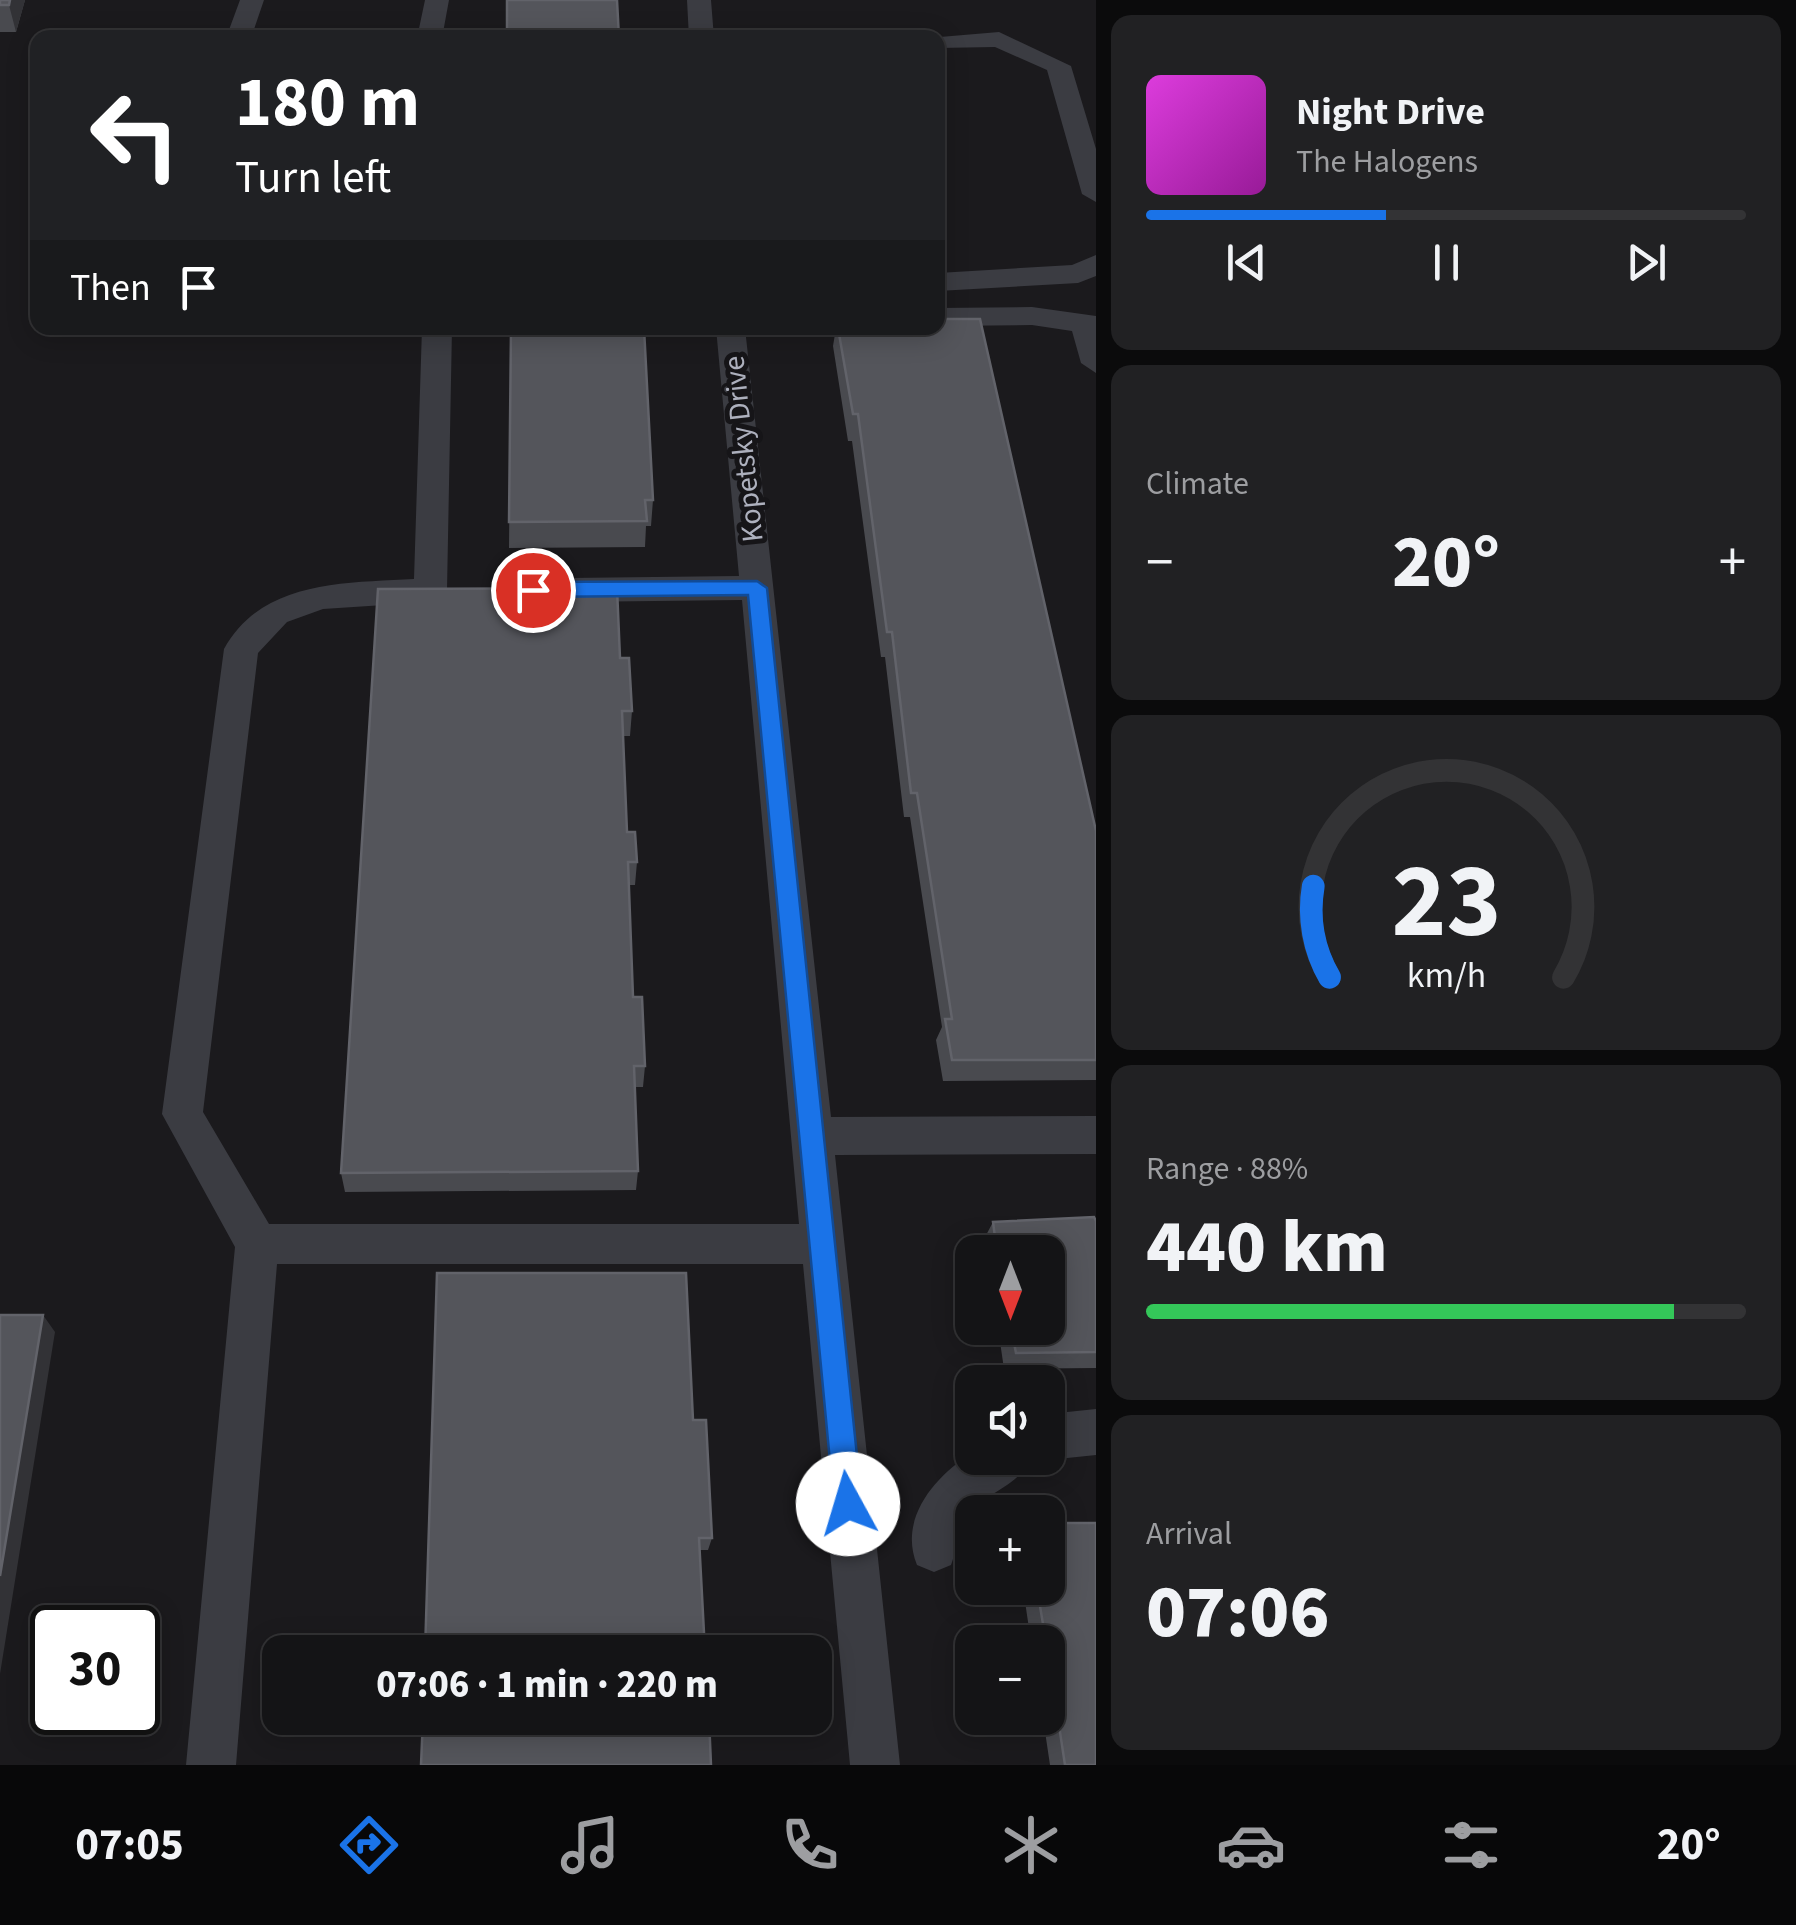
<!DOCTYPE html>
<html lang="en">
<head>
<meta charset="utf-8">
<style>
	body { margin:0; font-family:"Source Sans 3",sans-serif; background:#212123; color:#f1f3f6; height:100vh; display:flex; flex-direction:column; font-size:38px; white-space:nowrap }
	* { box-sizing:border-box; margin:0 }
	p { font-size:32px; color:#9d9ea1 }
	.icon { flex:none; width:55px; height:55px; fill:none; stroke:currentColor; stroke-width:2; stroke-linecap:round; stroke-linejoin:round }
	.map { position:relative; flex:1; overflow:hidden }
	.details { display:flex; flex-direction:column; gap:15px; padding:15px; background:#0b0b0c; width:700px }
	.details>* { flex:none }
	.guide { position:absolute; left:30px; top:30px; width:915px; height:305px; border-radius:20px; box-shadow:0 5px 25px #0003,0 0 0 2px #333335; background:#202124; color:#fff; overflow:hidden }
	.needle { width:65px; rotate:180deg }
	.controls { position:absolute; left:955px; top:1235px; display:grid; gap:20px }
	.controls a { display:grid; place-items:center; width:110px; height:110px; border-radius:20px; background:#141416; box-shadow:0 5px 25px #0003,0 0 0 2px #333335; font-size:50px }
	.speed { position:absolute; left:30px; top:1605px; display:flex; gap:20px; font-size:50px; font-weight:700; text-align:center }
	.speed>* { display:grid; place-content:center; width:130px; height:130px; border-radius:50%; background:#141416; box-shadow:0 5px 25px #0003,0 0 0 2px #333335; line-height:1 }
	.speed .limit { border:5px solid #111; border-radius:15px; background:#fff; color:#111 }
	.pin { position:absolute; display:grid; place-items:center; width:85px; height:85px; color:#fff; margin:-42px; border:5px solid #fff; border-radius:50%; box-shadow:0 2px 10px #0007 }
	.me { position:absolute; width:110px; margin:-55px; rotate:354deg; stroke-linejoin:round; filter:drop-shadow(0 0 8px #0008) }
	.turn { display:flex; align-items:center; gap:35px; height:210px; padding:0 40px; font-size:45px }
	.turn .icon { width:130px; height:130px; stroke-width:2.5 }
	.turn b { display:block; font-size:70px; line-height:85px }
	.then { display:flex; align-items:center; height:95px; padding:0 40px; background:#0003; gap:20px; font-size:38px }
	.big { font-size:75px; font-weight:800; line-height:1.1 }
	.details .tile { flex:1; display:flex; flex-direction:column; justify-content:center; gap:15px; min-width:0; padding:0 35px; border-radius:20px; background:#212123 }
	.details .dial { align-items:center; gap:0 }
	.dial svg { height:260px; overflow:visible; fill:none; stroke:#333335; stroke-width:7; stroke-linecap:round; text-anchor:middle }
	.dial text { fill:#f1f3f6; stroke:none }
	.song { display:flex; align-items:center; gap:30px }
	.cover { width:120px; height:120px; border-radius:15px; background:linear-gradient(135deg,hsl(300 70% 55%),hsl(300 70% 35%)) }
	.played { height:10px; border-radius:5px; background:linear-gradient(90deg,#1a73e8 40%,#333335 40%) }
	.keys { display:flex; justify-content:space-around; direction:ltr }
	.heat { display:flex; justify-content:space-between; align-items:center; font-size:55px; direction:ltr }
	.charge { height:15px; border-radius:8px; background:linear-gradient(90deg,#34c759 88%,#333335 0) }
	.trip { position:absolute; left:262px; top:1635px; width:570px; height:100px; border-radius:20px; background:#141416; box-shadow:0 5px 25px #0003,0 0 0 2px #333335; font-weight:800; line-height:100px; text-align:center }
	.dock { display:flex; height:160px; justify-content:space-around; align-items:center; background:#080809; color:#9d9ea1 }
	.dock .icon { width:70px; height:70px }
	.dock .current { color:#1a73e8 }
	.dock b { font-size:45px; color:#f1f3f6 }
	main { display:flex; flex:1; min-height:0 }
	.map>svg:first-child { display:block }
</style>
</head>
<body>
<main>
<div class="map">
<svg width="1096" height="1765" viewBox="0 0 1096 1765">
	<rect width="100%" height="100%" fill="#1b1a1d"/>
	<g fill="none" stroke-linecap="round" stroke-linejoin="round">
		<path fill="#3b3c42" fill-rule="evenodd" d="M240,0H264L251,38H226Z
			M425,0H449L442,38H417Z
			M687,0H711L714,38H689Z
			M999,32L1071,66L1096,149V202L1082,194L1047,70L995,47L938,48V38H928Z
			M1096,255V276L1078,283L938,291V273L1072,265Z
			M1032,307L1096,316V373L1081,363L1072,331L1032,325L938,326V308Z
			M422,328H452L447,590L442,599L430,602L323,609L287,622L258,653L203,1112L269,1224H799L742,600L569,602L557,599L552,590L557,581L569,578L739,576L716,328H745L831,1117L1096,1116V1154L835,1155L900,1765H850L803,1264H277L236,1765H186L235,1247L162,1114L224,649C262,580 345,583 414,579Z
			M1096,1409V1455L1048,1460L1042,1458H1048V1414Z
			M972,1453V1458H1031C1019,1487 984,1492 966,1518C957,1531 957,1550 951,1565L934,1572L917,1565C898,1519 935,1476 972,1453Z"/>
	</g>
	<path fill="#494a4f" d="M0,0H25L16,32H0Z
		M511,328L653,500L651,526H646L645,547L509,548Z
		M836,328H938L1096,831V1080L943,1081L936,1040L942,1027L910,817H904L885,657H881L852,441H848L833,346Z
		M620,658L632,711L630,736H623L627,832L637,862L635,885H629L633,997L645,1066L643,1087H635L638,1171L636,1190L345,1192L341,1173Z
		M1096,1221V1368L1004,1369L998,1328H1048V1252H984L983,1241L993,1222Z
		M693,1420L712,1538L708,1550H700Z
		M1023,1588H1048L1096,1765H1050L1043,1718H1048V1642H1031Z"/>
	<path fill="#323236" d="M10,0H25L16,32L9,5Z
		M43,1315L55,1332L0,1674V1576Z"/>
	<path fill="#54555b" stroke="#62636a" stroke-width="2.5" d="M0,0H10L9,5H0Z
		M507,0H617L619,38H507Z
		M938,319H980L1096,831V1060H952L945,1019H952L917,793H911L892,632H887L858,414H853L838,328H938Z
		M511,328H644L653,500H645L647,521L509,522Z
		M617,588L620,658H629L632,711H622L627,832H635L637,862H628L633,997H642L645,1066H634L638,1171L341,1173L378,589Z
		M1094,1217L1096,1221V1352L1016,1353L1011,1328H1048V1252H997L993,1222Z
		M437,1273H686L693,1420H706L712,1538H699L705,1652H425Z
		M0,1315H43L0,1576Z
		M1048,1523H1096V1765H1065L1048,1653V1642H1046L1037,1588H1048Z
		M423,1718H709L711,1765H421Z"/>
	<path fill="#1a73e8" stroke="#114b97" stroke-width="2.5" d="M757,581L767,588L862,1504L858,1515L848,1519L838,1515L834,1504L748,595L533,597L523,590L533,582Z"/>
	<g text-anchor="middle" stroke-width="10" stroke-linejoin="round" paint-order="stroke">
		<g font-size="30" fill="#adb0bd" stroke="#161518">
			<text transform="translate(743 449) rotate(-96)" y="10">Kopetsky Drive</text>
		</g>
	</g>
</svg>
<div class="controls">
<a><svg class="needle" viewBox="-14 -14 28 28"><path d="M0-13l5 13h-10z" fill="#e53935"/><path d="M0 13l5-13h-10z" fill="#9d9ea1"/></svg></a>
<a><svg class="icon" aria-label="sound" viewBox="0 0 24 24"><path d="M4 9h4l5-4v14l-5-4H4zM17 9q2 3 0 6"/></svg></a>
<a>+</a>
<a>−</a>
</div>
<div class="speed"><div class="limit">30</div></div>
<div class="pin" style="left:533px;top:590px;background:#d93025"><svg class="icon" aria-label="arrive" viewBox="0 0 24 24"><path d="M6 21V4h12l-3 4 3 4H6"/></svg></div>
<svg class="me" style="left:848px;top:1504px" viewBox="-20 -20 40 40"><circle r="19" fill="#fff"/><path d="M0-13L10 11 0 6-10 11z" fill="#1a73e8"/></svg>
<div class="trip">07:06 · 1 min · 220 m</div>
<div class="guide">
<div class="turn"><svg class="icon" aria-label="left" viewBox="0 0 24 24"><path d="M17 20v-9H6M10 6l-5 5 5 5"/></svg><div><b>180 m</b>Turn left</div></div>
<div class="then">Then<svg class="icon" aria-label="arrive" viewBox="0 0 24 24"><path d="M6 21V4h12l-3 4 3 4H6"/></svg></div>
</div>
</div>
<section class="details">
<div class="tile">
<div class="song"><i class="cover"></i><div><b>Night Drive</b><p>The Halogens</p></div></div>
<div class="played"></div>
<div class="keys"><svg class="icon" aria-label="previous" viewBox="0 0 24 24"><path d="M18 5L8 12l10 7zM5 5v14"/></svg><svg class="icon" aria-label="pause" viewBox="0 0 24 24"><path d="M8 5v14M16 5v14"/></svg><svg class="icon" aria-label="next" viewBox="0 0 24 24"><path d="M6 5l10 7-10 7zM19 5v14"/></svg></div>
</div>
<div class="tile"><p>Climate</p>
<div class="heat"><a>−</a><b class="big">20°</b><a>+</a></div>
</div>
<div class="tile dial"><svg viewBox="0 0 100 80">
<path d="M14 69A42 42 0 1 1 86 69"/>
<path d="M14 69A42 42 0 0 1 9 41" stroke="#1a73e8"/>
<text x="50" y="56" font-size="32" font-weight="700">23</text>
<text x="50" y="72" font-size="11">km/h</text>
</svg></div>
<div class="tile"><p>Range · 88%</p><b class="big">440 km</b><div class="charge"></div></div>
<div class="tile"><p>Arrival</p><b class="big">07:06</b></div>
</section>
</main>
<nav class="dock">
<b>07:05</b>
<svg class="icon current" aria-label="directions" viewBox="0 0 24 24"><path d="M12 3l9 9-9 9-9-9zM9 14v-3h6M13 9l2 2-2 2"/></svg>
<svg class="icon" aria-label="music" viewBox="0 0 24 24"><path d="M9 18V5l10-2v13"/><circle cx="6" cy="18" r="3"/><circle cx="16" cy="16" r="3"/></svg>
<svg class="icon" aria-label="phone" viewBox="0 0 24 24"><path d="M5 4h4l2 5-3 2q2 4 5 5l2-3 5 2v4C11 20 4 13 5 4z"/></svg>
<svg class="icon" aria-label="climate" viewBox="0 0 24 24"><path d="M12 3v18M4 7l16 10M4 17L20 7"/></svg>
<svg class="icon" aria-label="car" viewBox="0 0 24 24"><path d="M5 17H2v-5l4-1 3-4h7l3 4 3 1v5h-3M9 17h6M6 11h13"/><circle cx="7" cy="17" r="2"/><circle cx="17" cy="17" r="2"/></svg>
<svg class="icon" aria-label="filters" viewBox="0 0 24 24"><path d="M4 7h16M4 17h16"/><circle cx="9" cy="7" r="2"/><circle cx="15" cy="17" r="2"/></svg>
<b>20°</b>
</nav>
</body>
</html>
